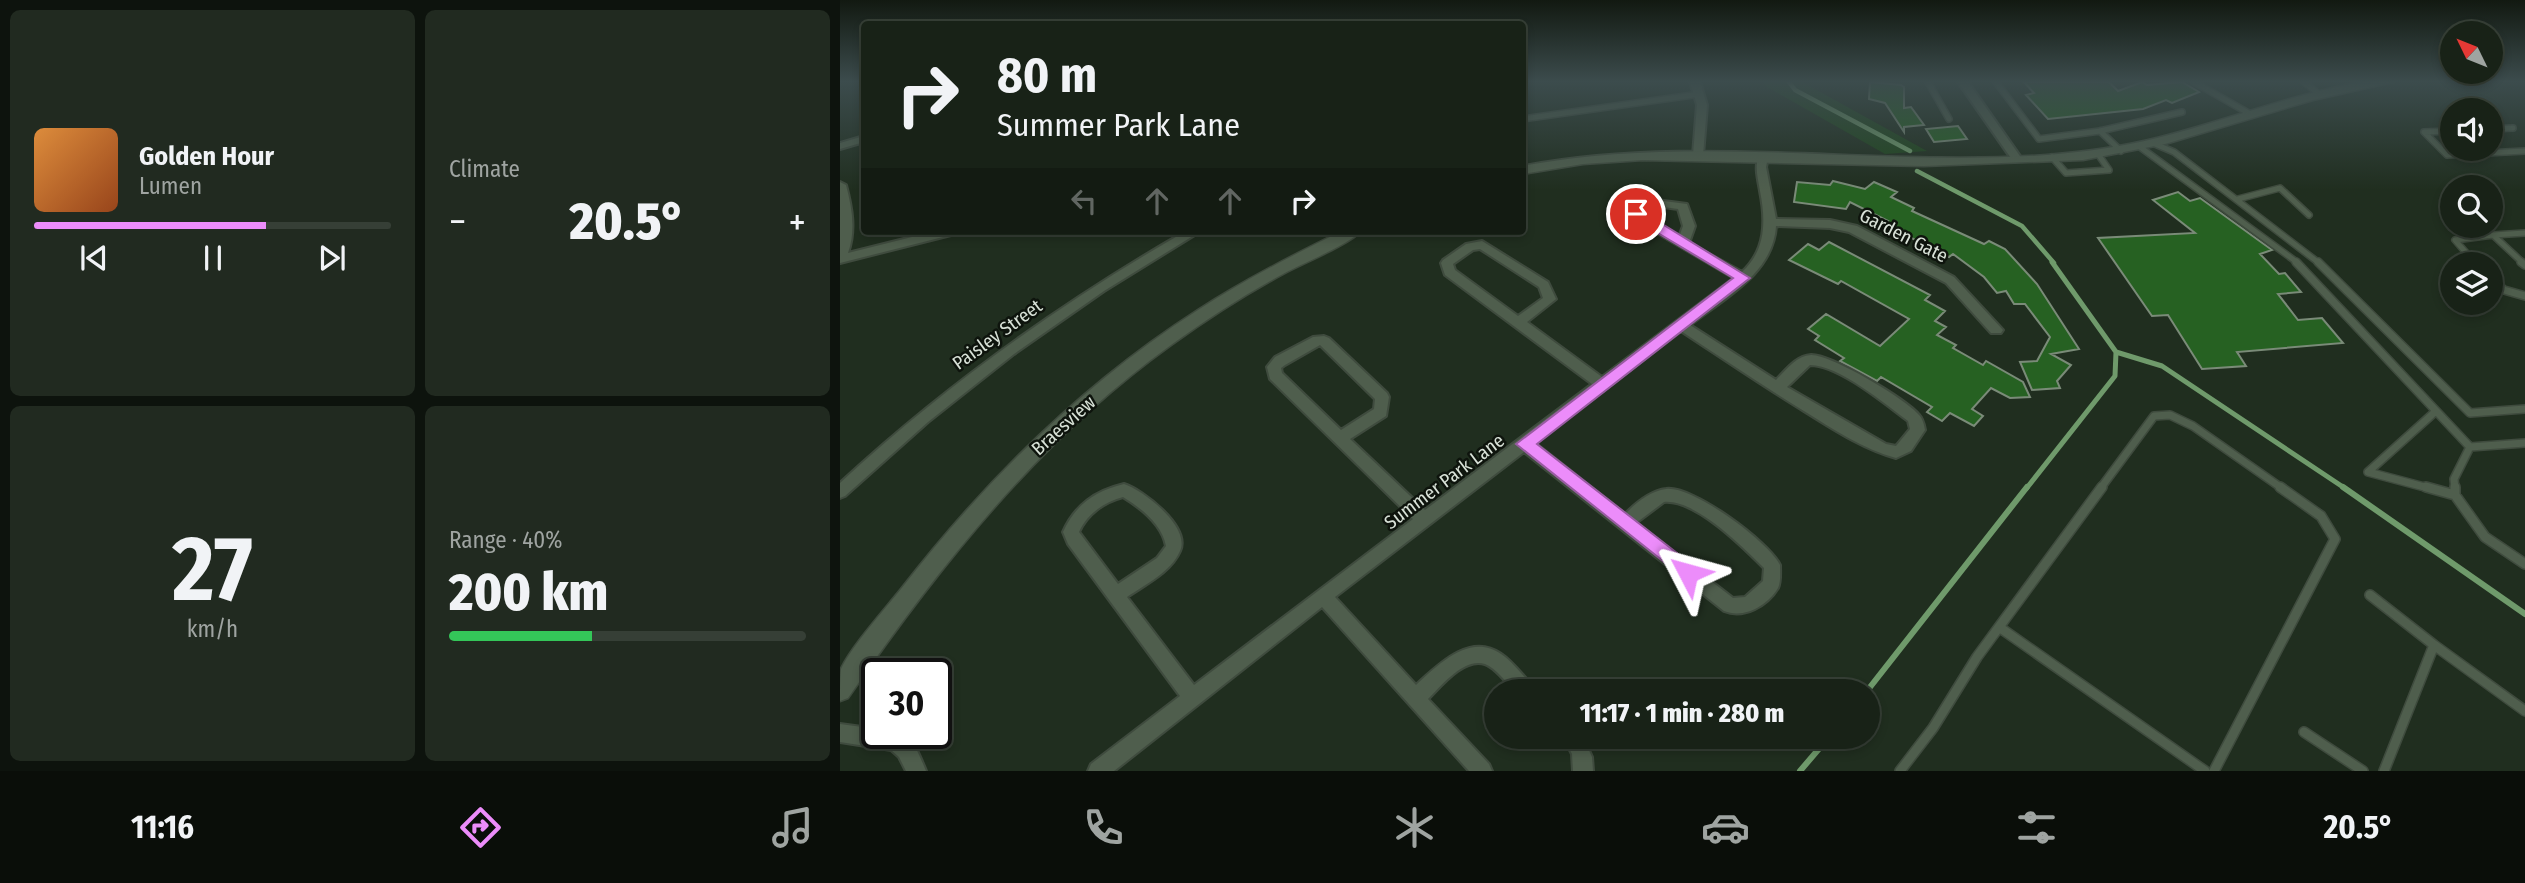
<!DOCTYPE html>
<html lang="en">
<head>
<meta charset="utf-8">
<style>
	body { margin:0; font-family:"Fira Sans Condensed",sans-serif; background:#212a20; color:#f1f3f6; height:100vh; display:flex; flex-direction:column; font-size:26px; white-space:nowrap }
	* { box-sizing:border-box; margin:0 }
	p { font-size:23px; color:#9fa4a1 }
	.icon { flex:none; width:38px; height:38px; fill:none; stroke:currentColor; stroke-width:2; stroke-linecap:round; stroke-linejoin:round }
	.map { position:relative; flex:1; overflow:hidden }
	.drawer { display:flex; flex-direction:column; gap:10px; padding:10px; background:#0d130d; width:840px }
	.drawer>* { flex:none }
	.banner { position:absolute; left:21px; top:21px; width:665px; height:214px; border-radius:7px; box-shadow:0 4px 10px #0003,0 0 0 2px #363f36; background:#182217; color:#f1f3f6; overflow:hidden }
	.needle { width:46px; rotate:313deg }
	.tools { position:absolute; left:1600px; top:21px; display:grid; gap:14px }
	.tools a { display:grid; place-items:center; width:63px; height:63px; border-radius:50%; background:#182217; box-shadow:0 4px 10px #0003,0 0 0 2px #363f36; font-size:35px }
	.speed { position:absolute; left:21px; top:658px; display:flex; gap:14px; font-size:35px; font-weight:700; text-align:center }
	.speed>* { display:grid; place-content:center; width:91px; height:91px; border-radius:50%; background:#182217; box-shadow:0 4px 10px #0003,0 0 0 2px #363f36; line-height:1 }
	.speed .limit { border:4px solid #111; border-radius:10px; background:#fff; color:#111 }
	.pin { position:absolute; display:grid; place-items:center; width:60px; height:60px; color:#fff; margin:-30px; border:4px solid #fff; border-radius:50%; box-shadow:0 2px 7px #0007 }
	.me { position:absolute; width:77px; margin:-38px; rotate:309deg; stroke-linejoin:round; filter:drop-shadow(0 0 5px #0008) }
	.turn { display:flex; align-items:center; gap:24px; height:147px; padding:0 21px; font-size:32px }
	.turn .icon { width:91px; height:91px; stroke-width:2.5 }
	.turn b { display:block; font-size:49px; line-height:60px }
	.lanes { display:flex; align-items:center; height:66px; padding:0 21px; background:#0003; justify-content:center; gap:35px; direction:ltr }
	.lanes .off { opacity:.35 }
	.big { font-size:52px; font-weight:800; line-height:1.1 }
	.drawer .widget { flex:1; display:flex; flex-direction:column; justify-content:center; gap:10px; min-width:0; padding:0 24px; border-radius:10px; background:#212a20 }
	.drawer .dial { align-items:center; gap:0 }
	.dial b { font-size:91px; line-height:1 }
	.song { display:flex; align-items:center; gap:21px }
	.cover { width:84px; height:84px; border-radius:10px; background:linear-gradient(135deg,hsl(30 70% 55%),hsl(20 70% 35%)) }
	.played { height:7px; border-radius:4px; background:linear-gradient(90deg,#ec8cfa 65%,#363f36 65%) }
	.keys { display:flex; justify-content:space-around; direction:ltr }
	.heat { display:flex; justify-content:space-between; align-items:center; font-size:38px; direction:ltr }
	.charge { height:10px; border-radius:5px; background:linear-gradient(90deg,#34c759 40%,#363f36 0) }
	.drawer .tiles { flex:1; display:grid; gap:10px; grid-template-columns:repeat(2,1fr) }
	.trip { position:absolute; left:644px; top:679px; width:396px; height:70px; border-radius:35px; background:#182217; box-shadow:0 4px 10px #0003,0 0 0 2px #363f36; font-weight:800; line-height:70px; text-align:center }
	.tabs { display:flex; height:112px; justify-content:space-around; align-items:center; background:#0a0e09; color:#9fa4a1 }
	.tabs .icon { width:49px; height:49px }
	.tabs .on { color:#ec8cfa }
	.tabs b { font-size:32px; color:#f1f3f6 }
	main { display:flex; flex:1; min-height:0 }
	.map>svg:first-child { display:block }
</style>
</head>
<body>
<main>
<section class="drawer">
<div class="tiles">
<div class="widget">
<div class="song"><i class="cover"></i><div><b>Golden Hour</b><p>Lumen</p></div></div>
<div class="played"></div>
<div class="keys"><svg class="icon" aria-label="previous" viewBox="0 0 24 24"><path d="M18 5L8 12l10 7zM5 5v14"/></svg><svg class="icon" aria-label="pause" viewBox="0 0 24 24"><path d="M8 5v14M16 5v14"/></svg><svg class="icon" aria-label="next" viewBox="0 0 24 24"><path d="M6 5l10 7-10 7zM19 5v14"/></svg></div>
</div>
<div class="widget"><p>Climate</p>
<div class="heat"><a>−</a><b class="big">20.5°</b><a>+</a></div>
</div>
<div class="widget dial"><b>27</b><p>km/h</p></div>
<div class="widget"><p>Range · 40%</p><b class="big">200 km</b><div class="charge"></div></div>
</div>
</section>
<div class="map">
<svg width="1685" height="771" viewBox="0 0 1685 771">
	<rect width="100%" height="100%" fill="#202e1f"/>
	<path fill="#1f451c" d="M964,82V83L1087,151L1045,154L927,87L924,82Z"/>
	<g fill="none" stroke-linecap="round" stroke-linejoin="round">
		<path stroke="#6f9a6b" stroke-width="4.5" d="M949,82L955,90L1070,151
			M1077,171L1182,226L1214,263"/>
		<path stroke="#6f9a6b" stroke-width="5" d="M1276,352L1322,366L1506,489
			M1186,489L1275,376L1276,352L1212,262"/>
		<path stroke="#6f9a6b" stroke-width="6" d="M1503,487L1685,614
			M1027,691L1187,487
			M960,771L989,737"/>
	</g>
	<path fill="#266122" stroke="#7a8b78" stroke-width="2" d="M1030,82L1061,85L1064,87V108L1071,107L1084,125L1064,127V132L1045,103L1029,99Z
		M1184,82H1269L1278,91L1302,82L1307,85L1342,82L1359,92L1332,103L1326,100L1303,109L1208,119L1186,95L1194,93Z
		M1118,126L1127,139L1094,142L1086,129Z
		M993,181L1025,189L1034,182L1057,192L1051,197L1074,208L1072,211L1144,244L1149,241L1165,249L1197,284L1239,349L1211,354L1231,365L1217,381L1220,388L1192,390L1180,362L1197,361L1210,337L1185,304H1174L1166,291L1157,293L1144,277L1113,254L1109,257L1044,224L1048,221L1010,202L1006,209L954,202L957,182L990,185Z
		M1338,192L1350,201L1360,198L1432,250L1420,254L1439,274L1445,273L1461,292L1438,294L1458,320L1482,318L1503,343L1397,352L1406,366L1362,369L1328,315L1312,316L1258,238L1355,233L1313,200Z
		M989,242L1090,295L1085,300L1105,311L1095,321L1106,327L1097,335L1116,345L1113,348L1143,365L1146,361L1183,382L1190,397L1170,398L1151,388L1132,409L1143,416L1134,426L1110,413L1102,421L1087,412L1092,407L1041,377L1037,381L1000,361L1004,358L975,340L979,336L968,329L986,314L1040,346L1069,319L1001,281L998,284L949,260L968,244L979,250Z"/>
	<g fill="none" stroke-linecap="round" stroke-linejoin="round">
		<defs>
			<path id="service-far2" d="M1088,82L1109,119
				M1156,82L1199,139L1260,131L1342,112
				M1354,82L1412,115
				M1464,82L1479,94
				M682,119L860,94
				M1650,129L1673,128
				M1260,131L1281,151
				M1612,131L1584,132L1607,155L1685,151
				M1315,144L1334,152L1479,263
				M1300,147L1458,263
				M1212,157L1226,173L1269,170L1258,154
				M1398,199L1440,188L1469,215
				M1635,263L1615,240L1653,235
				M1683,263L1653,235L1685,233"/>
			<path id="service-far1" d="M1456,262L1630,447L1685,443
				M1478,262L1630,413L1685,409
				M1634,262L1636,264
				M1681,262L1685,265
				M1650,278L1664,290L1685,296
				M1260,489L1314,416L1330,415L1353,426L1443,489
				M1592,489L1528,472L1596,411
				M1615,489L1614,479L1630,447"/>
			<path id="service" d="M1586,487L1615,495L1645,537L1685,564
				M1615,487V495
				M1530,595L1594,645L1544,771
				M1159,627L1365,771
				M1594,645L1685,711
				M1464,732L1523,771
				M1060,771L1093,728L1137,657L1262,487
				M1374,771L1495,539L1481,516L1440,487"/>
			<path id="minor" d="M850,82H860L867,105L863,155L858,158L853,155L857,105Z
				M1118,82H1128L1182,159L1181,161H1173Z
				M24,136V142L0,149V143Z
				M923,155L928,158L926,167L936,219L990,220L1017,226L1114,277L1163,330L1161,333H1151L1106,283L1009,232L990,228L936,226C933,274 884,298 850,325L936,380C946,370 956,356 971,355C990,354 1068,400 1079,415C1083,419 1084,425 1085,430L1071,451L1056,458C1023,449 993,429 964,411C923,386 882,358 841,331L695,443L785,514C796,503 810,491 826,489C852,485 929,542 940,565C940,572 941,582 938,588C927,606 904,619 884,611L684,452L495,597L576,685C598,665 630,632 661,654C673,662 682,675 692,685L695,691H674C666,682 656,668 645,664C624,657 601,686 588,699L649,764L652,771H629L482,607L274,771H248L251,764L340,696L228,544L223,532C235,505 255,491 284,484C303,490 351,527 340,551C331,572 306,584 287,597L354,685L573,519L430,379L427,367L435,357L473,337L484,336L489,338L547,393L549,397L546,416L510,439L585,510L752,384L605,275L601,263L603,260L626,244L642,241L708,282L716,299L687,322L762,377L894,278L807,227L787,207L789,205L816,200L847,204L855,226L849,243L902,272C926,250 926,221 920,191C918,179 915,169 918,158ZM816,206L838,209L843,226L839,237L815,222L801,209ZM640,249L699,287L703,298L678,316L615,270L613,264L633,250ZM480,345L535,399L534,409L501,430L442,373L441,368L445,365ZM970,365C999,365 1045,404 1068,421L1070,429L1056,446L1046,444L947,387ZM283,497C301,508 322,524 326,546L317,558L278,584L239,532C247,514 264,502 283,497ZM824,502C855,499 902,546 924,568L923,581L905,597L893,598L796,523Z
				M0,182L6,185C12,208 16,230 8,253L96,231H117L115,234L0,263Z
				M346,231H361L264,291L174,354L88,422L5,496L0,498V483C106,385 221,303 346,231Z
				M0,724L37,729V733C72,733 73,740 86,771H66L59,757L51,750L0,742Z
				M723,737H743L752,757L753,771H733L732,754Z"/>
			<path id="tertiary" d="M1522,82H1553L1473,100L1325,144L1243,160L1084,166L803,160L743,164L682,174V166C855,133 1033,167 1207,155C1244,152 1281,147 1317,138C1386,121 1452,94 1522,82Z
				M502,231H521C510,244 461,264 443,274C404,295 367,319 331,345C200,439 99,566 8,698L0,701C0,692 0,678 1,669C11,647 45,609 61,589C144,482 244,383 358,310C404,280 453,255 502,231Z"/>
		</defs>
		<use href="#service-far2" stroke="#3f4b3e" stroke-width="8"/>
		<use href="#service-far1" stroke="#3f4b3e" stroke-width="10"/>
		<use href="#service" stroke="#3f4b3e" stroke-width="12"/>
		<use href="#minor" stroke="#3f4b3e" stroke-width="4"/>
		<use href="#tertiary" stroke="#3f4b3e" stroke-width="3"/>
		<use href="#service-far2" stroke="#4f5e4d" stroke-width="5"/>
		<use href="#service-far1" stroke="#4f5e4d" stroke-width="7"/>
		<use href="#service" stroke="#4f5e4d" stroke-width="9"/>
		<use href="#minor" fill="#4f5e4d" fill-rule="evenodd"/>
		<use href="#tertiary" fill="#4f5e4d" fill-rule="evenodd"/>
	</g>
	<linearGradient id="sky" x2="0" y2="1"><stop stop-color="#121911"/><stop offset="0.43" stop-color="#3c4c4d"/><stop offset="1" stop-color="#3c4c4d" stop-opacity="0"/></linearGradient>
	<rect width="1685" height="190" fill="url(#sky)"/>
	<path fill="#ec8cfa" stroke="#995ba2" stroke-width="2" d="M791,211H801L910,278L697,444L855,567L857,573L855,578L848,581L676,444L893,278L791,217Z"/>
	<g text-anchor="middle" stroke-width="5" stroke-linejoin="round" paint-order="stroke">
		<g font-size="19" fill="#d9e2d8" stroke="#0e140d">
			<text transform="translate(1064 235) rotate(27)" y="7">Garden Gate</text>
			<text transform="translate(157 334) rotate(-36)" y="7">Paisley Street</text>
			<text transform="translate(223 425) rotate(-42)" y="7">Braesview</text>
			<text transform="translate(604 481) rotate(-37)" y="7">Summer Park Lane</text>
		</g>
	</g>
</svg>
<div class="tools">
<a><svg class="needle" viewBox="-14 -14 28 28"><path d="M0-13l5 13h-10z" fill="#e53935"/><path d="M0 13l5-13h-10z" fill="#9fa4a1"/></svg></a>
<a><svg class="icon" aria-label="sound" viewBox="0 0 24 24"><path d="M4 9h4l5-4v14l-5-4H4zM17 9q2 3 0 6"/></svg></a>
<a><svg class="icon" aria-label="search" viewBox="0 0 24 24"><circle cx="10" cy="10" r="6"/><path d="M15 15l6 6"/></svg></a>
<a><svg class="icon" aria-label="layers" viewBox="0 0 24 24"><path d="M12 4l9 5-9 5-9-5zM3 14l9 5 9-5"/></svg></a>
</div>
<div class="speed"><div class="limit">30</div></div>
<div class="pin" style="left:796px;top:214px;background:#d93025"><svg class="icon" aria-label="arrive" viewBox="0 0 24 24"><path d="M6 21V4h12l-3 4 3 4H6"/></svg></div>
<svg class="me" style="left:848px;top:573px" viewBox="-20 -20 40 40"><path d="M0-17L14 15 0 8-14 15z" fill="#ec8cfa" stroke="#fff" stroke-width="4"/></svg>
<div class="trip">11:17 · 1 min · 280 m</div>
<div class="banner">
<div class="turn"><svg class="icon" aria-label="right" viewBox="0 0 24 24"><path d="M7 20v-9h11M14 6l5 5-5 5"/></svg><div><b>80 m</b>Summer Park Lane</div></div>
<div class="lanes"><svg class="icon off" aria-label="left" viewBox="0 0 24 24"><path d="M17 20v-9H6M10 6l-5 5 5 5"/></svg><svg class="icon off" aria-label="ahead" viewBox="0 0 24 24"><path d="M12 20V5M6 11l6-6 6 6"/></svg><svg class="icon off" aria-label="ahead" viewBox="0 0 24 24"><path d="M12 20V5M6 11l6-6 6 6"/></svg><svg class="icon" aria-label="right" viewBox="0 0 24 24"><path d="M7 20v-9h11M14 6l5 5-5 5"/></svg></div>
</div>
</div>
</main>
<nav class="tabs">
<b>11:16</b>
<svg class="icon on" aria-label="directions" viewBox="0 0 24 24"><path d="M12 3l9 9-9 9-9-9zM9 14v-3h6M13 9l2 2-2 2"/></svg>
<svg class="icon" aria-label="music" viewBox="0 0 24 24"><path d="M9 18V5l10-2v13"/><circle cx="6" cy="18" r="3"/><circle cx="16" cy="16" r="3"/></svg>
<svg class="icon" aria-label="phone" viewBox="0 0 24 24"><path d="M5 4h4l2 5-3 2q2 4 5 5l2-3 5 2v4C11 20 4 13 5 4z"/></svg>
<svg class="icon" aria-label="climate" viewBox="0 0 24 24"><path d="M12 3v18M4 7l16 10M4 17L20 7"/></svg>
<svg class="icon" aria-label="car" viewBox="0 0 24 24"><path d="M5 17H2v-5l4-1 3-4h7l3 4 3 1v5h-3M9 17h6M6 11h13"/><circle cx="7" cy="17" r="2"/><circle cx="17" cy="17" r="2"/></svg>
<svg class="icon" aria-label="filters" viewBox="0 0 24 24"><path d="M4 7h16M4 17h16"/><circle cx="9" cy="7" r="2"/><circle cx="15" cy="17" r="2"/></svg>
<b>20.5°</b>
</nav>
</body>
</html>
